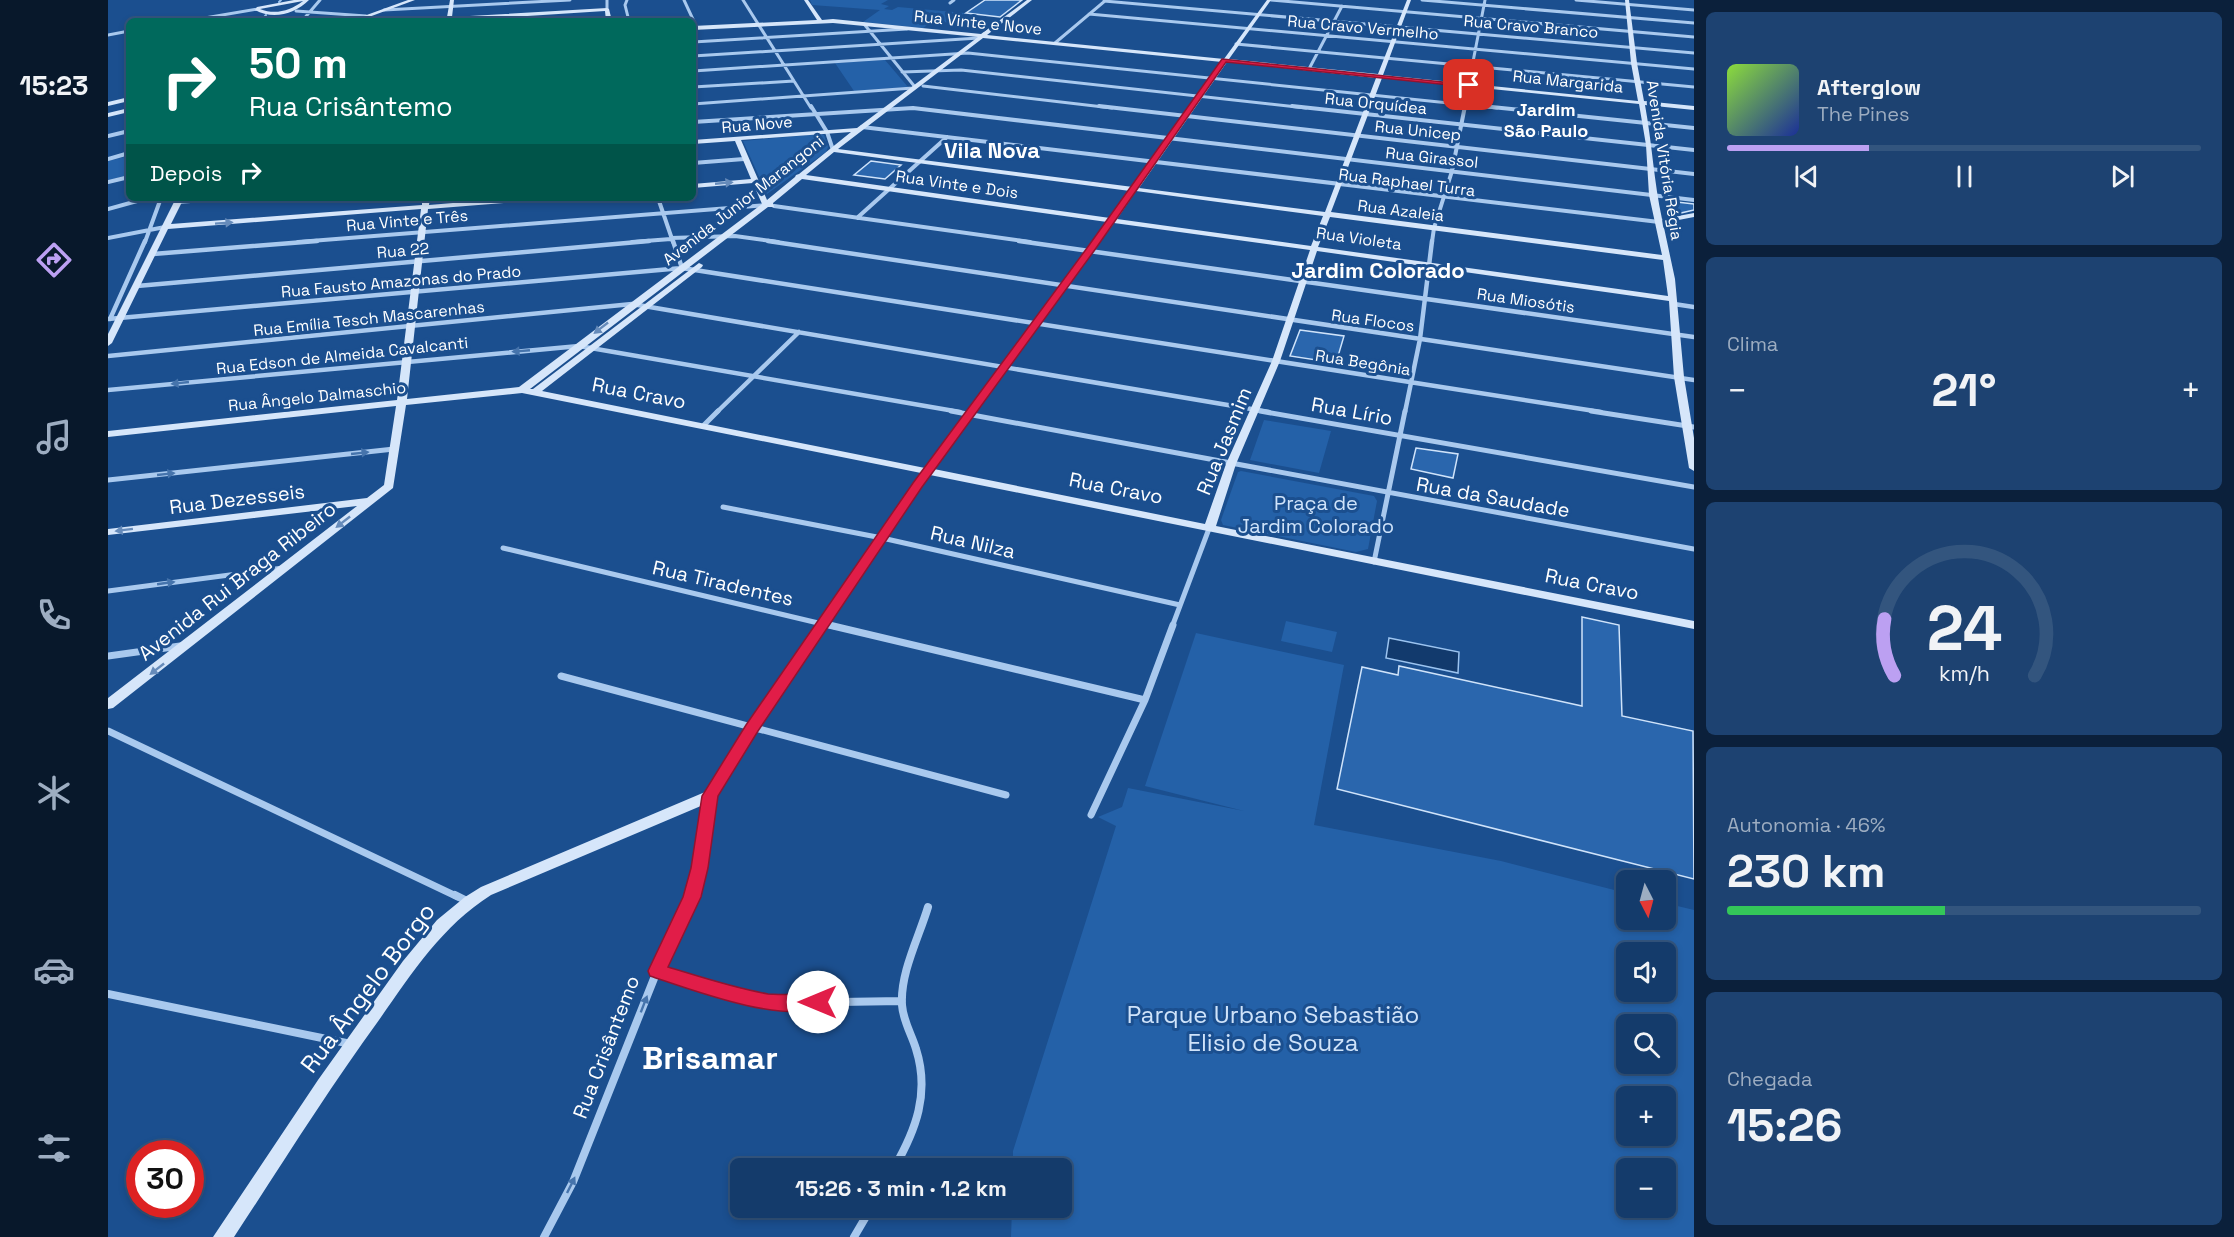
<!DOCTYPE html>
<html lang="pt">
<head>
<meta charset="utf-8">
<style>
	body { margin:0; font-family:"Space Grotesk",sans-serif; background:#1d4271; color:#f1f3f6; height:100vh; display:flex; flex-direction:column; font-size:22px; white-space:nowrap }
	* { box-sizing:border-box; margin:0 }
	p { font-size:20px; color:#9dadc1 }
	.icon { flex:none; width:33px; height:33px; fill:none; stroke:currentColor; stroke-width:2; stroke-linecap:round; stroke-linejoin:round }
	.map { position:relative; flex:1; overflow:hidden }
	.details { display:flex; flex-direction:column; gap:12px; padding:12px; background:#0b203b; width:540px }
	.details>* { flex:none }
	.top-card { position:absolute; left:18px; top:18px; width:570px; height:183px; border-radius:9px; box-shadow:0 3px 9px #0003,0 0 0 2px #33557e; background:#00695c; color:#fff; overflow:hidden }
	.needle { width:39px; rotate:174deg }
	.controls { position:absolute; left:1508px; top:870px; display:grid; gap:12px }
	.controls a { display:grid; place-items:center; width:60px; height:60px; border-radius:9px; background:#143b6b; box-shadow:0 3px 9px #0003,0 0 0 2px #33557e; font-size:30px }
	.speed { position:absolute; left:18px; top:1140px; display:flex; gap:12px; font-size:30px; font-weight:700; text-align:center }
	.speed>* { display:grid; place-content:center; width:78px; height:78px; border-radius:50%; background:#143b6b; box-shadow:0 3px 9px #0003,0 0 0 2px #33557e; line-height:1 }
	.speed .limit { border:9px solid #d22; background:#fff; color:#111 }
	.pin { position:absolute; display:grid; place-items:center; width:51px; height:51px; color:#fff; margin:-26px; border-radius:12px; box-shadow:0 3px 9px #0006 }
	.me { position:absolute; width:66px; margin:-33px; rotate:270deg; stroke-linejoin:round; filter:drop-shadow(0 0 4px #0008) }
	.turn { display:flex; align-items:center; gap:21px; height:126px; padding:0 24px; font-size:27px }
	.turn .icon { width:78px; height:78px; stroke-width:2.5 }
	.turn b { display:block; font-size:42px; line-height:51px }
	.then { display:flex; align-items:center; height:57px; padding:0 24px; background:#0003; gap:12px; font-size:22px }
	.big { font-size:45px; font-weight:600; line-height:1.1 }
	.details .card { flex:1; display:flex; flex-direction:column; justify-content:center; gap:9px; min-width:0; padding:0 21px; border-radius:9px; background:#1d4271 }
	.details .dial { align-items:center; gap:0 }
	.dial svg { height:156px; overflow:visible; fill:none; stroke:#33557e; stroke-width:7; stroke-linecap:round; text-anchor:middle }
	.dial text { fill:#f1f3f6; stroke:none }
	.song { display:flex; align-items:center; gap:18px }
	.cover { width:72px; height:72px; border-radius:9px; background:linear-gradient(135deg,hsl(90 70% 55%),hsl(230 70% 35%)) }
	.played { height:6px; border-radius:3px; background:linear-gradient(90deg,#bca0f2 30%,#33557e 30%) }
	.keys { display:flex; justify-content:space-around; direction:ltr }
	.heat { display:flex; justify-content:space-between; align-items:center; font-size:33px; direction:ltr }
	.charge { height:9px; border-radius:4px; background:linear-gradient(90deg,#34c759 46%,#33557e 0) }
	.trip { position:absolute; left:622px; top:1158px; width:342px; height:60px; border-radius:9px; background:#143b6b; box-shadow:0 3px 9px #0003,0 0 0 2px #33557e; font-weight:600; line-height:60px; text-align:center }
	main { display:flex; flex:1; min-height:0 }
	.tabs { display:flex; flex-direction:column; width:108px; justify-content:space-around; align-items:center; background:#08182b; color:#9dadc1 }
	.tabs .icon { width:42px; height:42px }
	.tabs .selected { color:#bca0f2 }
	.tabs b { font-size:27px; color:#f1f3f6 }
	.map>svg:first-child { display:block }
</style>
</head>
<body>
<main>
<nav class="tabs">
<b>15:23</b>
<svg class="icon selected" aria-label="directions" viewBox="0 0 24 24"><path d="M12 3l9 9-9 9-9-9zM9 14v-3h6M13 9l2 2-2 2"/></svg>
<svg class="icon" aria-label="music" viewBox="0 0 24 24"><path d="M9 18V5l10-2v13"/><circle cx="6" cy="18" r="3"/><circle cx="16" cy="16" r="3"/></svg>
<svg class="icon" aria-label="phone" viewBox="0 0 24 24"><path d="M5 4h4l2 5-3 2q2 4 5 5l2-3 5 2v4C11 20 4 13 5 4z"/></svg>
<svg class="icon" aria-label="climate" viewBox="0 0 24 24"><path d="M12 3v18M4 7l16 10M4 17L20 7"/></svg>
<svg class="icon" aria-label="car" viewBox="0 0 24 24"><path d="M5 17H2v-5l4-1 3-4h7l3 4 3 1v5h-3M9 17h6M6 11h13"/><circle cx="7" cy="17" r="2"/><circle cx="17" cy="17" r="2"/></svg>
<svg class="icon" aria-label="filters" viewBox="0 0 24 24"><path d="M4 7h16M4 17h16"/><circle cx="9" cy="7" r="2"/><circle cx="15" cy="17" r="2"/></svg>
</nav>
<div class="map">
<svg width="1586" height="1237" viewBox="0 0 1586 1237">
	<rect width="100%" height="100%" fill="#1b4f8f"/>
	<path fill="#2461a8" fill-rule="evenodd" d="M702,0H780L773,4L781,6L776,9L784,10L790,7L857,13L843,23L826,21L815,28L755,22L772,10L704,5Z
		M777,60L800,87L746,91L727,63Z
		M712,134L716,135L720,147L718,152L659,194L635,141Z
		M21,156V175L0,180V161Z
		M1156,420L1223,431L1211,473L1142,460Z
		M1133,471L1266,496L1269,501L1260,549L1248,552L1115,525L1113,520L1130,472Z
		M1178,621L1229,632L1224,652L1173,641Z
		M1088,633L1236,665L1206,825L1393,861L1518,893V920H1557V903L1586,910V1237H903L904,1208H954V1168H905V1151L1008,826L990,817L1014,807L1020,788L1136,811L1037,786ZM1518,952H1557V992H1518ZM1518,1024H1557V1064H1518ZM1518,1096H1557V1136H1518ZM1518,1168H1557V1208H1518Z"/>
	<path fill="#123a6d" stroke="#9cc4f0" stroke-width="1.5" d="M1281,638L1351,652L1350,673L1278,658Z"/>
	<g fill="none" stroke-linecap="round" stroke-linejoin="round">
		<path stroke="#9cc4f0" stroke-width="2" d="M171,2L173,0
			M153,21L158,15"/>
	</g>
	<path fill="#2a66ad" stroke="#cfe3fa" stroke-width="1.5" d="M877,0H914L892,17L858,13Z
		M763,161L793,165L777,179L746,175Z
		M1560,201L1586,204V210L1564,215Z
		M1192,330L1236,336L1228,363L1182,356Z
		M1308,448L1350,454L1345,478L1303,469Z
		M1474,617L1511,625L1514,716L1585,731L1586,879L1229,789L1254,667L1290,675L1291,666L1474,706Z"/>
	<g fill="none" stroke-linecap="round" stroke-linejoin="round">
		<path stroke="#a9c9ee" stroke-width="3" d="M499,0V9
			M519,0L517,5L521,21
			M576,0L589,28
			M635,0L703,108
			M1163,0L1586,37
			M1314,0L1586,23
			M1468,0L1586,10
			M996,1L1586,53
			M842,3L846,0
			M276,10L462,0
			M188,11L258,16
			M981,14L1586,69
			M79,21L150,9
			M194,21L212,0
			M756,24L807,87
			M0,35L21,31
			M585,42L799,29
			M947,43L998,0
			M1128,44L1586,87
			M585,56L871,38
			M1201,69L1234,6
			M585,71L860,53L1389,108
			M794,72L853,70L1198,108
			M815,86L1004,108
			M585,87L686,81
			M585,104L805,88
			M1356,108L1377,0"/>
		<path stroke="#a9c9ee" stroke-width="4" d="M703,106L719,132L725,150
			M991,106L1586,174
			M1184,106L1586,150
			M1374,106L1586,128
			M585,122L805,108L1586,200
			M754,127L1551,222
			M0,136L21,131
			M0,159L21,153
			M585,163L636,159
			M0,182L21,177
			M550,198L565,242
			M70,202L121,198
			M666,206L922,242
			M0,209L40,198
			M749,218L839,137
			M0,238L57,227
			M563,238L627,236L670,242
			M37,242L53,198
			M190,242L658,205
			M524,242L563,239
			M1324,242L1326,228L1344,171L1357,106"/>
		<path stroke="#a9c9ee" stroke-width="4.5" d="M565,241L574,268
			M660,241L1586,380
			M911,241L1586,337
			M45,254L209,241
			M29,286L541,241
			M1566,304L1586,307
			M0,319L574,268L1493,412
			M2,319L37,241
			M0,356L524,304L1161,412
			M0,390L471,346L852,412
			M609,412L691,332
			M1297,412L1312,339L1324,241"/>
		<path stroke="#a9c9ee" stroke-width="5" d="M843,411L1586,549
			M1152,411L1586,487
			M1483,411L1586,427
			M596,425L610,411
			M0,480L286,449
			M615,507L774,538L1072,605
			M395,548L727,627
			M1266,562L1297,411
			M0,591L175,568
			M1064,627L1102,526"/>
		<path stroke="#a9c9ee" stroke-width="7" d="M721,625L1037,700
			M0,656L72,646
			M453,676L898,795
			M0,731L350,897
			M983,815L1037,700L1065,625
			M584,897L592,868L602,796"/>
		<path stroke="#a9c9ee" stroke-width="8" d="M347,895L359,901
			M549,971L636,998L668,1003L794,1001
			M0,994L243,1044
			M786,1168C808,1130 822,1093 808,1049C804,1035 795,1021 794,1005C792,973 811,937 820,907
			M436,1237L465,1182L549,971L584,895
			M746,1237L763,1208"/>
		<path fill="#d6e6fa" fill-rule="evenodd" d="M186,0H201C187,14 165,20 147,10L149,7ZM195,1C182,11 167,15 152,9Z
			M300,0H307L250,21H242Z
			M342,0H346L344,17L499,8L501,9L504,21H498L497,11L344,21H290L339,17Z
			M696,0H700L714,20L725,19L873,34L919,0H924L879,35L1116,59L1159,0H1163L1121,59L1270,74L1299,0H1303L1275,75L1530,101L1523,63L1517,0H1521L1529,63L1536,101L1586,106V110L1537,105C1544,143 1546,182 1554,219L1586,213V217L1555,223L1567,279L1576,377L1586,438V471L1581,468L1566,377L1561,301L1209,251L1172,361L1128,464L1108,526L1586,621V629L822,475L648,730L607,800L383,895C334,926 304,973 271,1020C220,1090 174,1164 126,1237H105L210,1080L295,961L329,920L357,897L373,887L597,792L638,725L813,473L414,393L298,405L285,488L5,708L0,709V698L249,506L0,535V529L259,498L276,485L288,406L0,437V431L289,400L313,209L60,229L4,343L0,346V334L68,198H76L63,224L314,205V198H322L321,205L406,198H438L434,200L320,209L299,399L411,387L654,204L645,183L585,188V184L643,179L627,141L585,144V140L749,128L870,37L725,23L585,30V26L709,20ZM875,38L1114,62L1025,187L730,149ZM1119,62L1268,78L1217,212L1031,188ZM1274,78L1531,104L1538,145L1541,195L1554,255L1223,212ZM743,132L691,174L688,175L687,177L659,200L633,140ZM726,152L1022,191L1002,218L698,175ZM694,179L999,222L817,468L434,391L594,267L595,265L591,263L425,389H422L660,207H666L665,203ZM1028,191L1215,216L1203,246L1009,219ZM1222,217L1555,260L1560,296L1210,247ZM1006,223L1202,250L1164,361L1118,464L1097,524L826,469Z
			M21,97V101L0,106V102Z
			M21,108V112L0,117V113Z"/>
	</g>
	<defs><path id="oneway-solid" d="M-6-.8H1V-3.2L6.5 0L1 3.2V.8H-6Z" transform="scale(1.5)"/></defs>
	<g fill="#668bba">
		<use href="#oneway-solid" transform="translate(616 183) rotate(-5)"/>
		<use href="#oneway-solid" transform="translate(116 223) rotate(-4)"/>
		<use href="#oneway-solid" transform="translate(493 328) rotate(142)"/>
		<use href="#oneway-solid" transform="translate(235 522) rotate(142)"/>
		<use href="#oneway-solid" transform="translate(16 530) rotate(173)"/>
		<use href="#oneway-solid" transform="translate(49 669) rotate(142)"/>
	</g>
	<g fill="#4674ac">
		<use href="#oneway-solid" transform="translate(413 351) rotate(175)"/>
		<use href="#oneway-solid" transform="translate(72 383) rotate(174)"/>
		<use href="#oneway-solid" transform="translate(252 453) rotate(-6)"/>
		<use href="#oneway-solid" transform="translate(58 474) rotate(-6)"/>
		<use href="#oneway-solid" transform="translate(58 583) rotate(-8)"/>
		<use href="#oneway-solid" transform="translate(536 1004) rotate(-69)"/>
		<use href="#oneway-solid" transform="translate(463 1185) rotate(-64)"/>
	</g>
	<path fill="#e11d48" stroke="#92132f" stroke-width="1.5" d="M1114,59L1364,85L1361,87L1118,62L986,251L814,487L650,731L610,796L600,868L593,897L560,967C593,977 626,988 660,994C679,996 699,991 717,997L720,1002L717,1008C671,1023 587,991 542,976L540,971L575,897L583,868L594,796L638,725L805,483L979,248Z"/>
	<g text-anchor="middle" stroke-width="6" stroke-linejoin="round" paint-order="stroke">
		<g font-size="16" fill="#fff" stroke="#1b4f8f">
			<text transform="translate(870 22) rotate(6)" y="6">Rua Vinte e Nove</text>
			<text transform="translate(1423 26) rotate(5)" y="6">Rua Cravo Branco</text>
			<text transform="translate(1255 27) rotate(5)" y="6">Rua Cravo Vermelho</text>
			<text transform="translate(1460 81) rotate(6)" y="6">Rua Margarida</text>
			<text transform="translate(1268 103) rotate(6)" y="6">Rua Orquídea</text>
			<text transform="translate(649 124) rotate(-5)" y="6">Rua Nove</text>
			<text transform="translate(1310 130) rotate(6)" y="6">Rua Unicep</text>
			<text transform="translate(1324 157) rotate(6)" y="6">Rua Girassol</text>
			<text transform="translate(1557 160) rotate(81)" y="6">Avenida Vitória Régia</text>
			<text transform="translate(1299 182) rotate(7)" y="6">Rua Raphael Turra</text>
			<text transform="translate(849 184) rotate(8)" y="6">Rua Vinte e Dois</text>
			<text transform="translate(635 200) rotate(-38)" y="6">Avenida Junior Marangoni</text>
			<text transform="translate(1293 210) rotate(7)" y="6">Rua Azaleia</text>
			<text transform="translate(299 220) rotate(-5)" y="6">Rua Vinte e Três</text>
			<text transform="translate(1251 238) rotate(8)" y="6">Rua Violeta</text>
			<text transform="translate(295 250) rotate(-5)" y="6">Rua 22</text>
			<text transform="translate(293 281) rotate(-5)" y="6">Rua Fausto Amazonas do Prado</text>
			<text transform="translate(1418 300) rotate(8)" y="6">Rua Miosótis</text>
			<text transform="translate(261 318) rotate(-6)" y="6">Rua Emília Tesch Mascarenhas</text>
			<text transform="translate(1265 320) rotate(8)" y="6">Rua Flocos</text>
			<text transform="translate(234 355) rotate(-6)" y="6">Rua Edson de Almeida Cavalcanti</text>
			<text transform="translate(1255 362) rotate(9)" y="6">Rua Begônia</text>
			<text transform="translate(209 396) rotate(-6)" y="6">Rua Ângelo Dalmaschio</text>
		</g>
		<g font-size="18" font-weight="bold" fill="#fff" stroke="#1b4f8f">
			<text x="1438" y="116">Jardim<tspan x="1438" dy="21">São Paulo</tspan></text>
		</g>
		<g font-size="20" fill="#fff" stroke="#1b4f8f">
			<text transform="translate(531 393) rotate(11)" y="7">Rua Cravo</text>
			<text transform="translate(1244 411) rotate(10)" y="7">Rua Lírio</text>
			<text transform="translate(1116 441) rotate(-68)" y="7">Rua Jasmim</text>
			<text transform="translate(1008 488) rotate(11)" y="7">Rua Cravo</text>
			<text transform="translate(1385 497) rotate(10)" y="7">Rua da Saudade</text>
			<text transform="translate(129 499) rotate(-7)" y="7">Rua Dezesseis</text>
			<text transform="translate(865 542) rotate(13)" y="7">Rua Nilza</text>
			<text transform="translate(129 581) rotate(-38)" y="7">Avenida Rui Braga Ribeiro</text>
			<text transform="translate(615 583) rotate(13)" y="7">Rua Tiradentes</text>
			<text transform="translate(1484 584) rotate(11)" y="7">Rua Cravo</text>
			<text transform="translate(498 1047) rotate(-69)" y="7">Rua Crisântemo</text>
		</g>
		<g font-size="20" fill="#cfe3fa" stroke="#1b4f8f">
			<text x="1208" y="510">Praça de<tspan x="1208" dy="23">Jardim Colorado</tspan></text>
		</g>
		<g font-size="22" font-weight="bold" fill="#fff" stroke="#1b4f8f">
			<text x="884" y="158">Vila Nova</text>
			<text x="1270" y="278">Jardim Colorado</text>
		</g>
		<g font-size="24" fill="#fff" stroke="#1b4f8f">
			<text transform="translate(260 988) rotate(-53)" y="8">Rua Ângelo Borgo</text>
		</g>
		<g font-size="24" fill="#cfe3fa" stroke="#1b4f8f">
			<text x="1165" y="1023">Parque Urbano Sebastião<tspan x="1165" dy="28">Elisio de Souza</tspan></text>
		</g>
		<g font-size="32" font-weight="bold" fill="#fff" stroke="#1b4f8f">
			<text x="602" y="1069">Brisamar</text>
		</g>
	</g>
</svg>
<div class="controls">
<a><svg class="needle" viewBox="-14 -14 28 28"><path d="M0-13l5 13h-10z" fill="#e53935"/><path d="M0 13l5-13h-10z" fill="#9dadc1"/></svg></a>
<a><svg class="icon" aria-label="sound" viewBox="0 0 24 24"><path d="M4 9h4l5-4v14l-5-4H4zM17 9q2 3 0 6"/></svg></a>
<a><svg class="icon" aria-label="search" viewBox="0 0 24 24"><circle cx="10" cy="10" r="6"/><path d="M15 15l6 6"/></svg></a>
<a>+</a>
<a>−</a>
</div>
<div class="speed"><div class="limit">30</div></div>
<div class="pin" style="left:1361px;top:85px;background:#d93025"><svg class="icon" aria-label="arrive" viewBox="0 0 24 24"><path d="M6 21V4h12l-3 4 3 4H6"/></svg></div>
<svg class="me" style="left:710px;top:1002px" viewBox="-20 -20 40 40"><circle r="19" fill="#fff"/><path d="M0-13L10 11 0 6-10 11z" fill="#e11d48"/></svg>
<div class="trip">15:26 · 3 min · 1.2 km</div>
<div class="top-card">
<div class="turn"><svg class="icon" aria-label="right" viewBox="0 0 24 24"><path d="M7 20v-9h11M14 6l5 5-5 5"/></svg><div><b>50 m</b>Rua Crisântemo</div></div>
<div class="then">Depois<svg class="icon" aria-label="right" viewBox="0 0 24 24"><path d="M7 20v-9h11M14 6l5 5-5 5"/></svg></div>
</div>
</div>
<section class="details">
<div class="card">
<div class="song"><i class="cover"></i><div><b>Afterglow</b><p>The Pines</p></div></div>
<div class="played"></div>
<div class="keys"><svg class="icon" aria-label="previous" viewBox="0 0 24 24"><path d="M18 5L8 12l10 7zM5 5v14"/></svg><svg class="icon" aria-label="pause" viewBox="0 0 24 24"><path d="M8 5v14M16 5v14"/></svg><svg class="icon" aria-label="next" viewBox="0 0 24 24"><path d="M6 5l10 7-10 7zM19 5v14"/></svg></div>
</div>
<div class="card"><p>Clima</p>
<div class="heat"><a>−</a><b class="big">21°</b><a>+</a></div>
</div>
<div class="card dial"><svg viewBox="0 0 100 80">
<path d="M14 69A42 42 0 1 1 86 69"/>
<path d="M14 69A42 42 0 0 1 9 40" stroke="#bca0f2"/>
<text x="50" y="56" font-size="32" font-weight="700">24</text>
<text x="50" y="72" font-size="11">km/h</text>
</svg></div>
<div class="card"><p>Autonomia · 46%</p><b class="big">230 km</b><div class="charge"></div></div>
<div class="card"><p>Chegada</p><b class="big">15:26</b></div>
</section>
</main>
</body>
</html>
